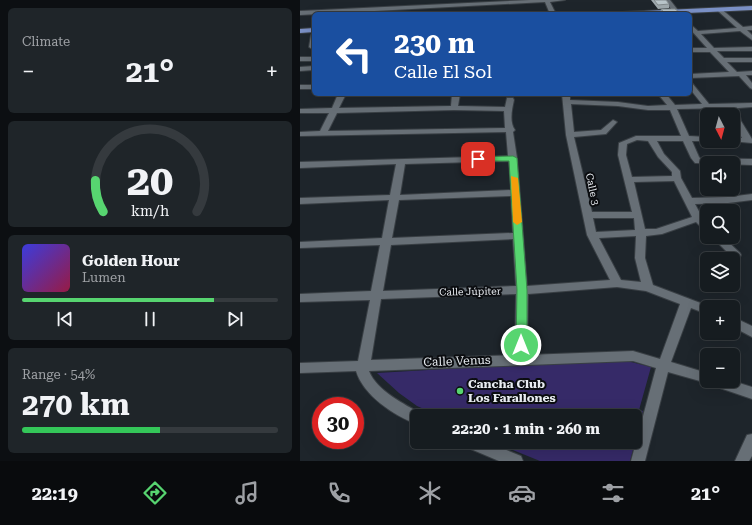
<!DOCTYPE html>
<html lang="en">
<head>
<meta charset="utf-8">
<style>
	body { margin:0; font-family:"Roboto Serif",serif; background:#1f2529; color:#f1f3f6; height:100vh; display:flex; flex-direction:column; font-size:15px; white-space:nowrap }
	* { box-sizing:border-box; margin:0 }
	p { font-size:13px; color:#9ea1a5 }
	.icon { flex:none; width:22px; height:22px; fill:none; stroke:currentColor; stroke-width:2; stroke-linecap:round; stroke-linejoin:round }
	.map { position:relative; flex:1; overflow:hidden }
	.drawer { display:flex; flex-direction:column; gap:8px; padding:8px; background:#0c0f12; width:300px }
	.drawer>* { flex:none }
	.hud { position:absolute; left:12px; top:12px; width:380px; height:84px; border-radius:6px; box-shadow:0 4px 16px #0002,0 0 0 1px #353a3e; background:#1a4fa0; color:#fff; overflow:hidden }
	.needle { width:26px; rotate:174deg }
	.buttons { position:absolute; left:400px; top:108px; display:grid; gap:8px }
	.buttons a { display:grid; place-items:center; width:40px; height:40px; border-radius:6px; background:#161c20; box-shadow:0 4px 16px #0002,0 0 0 1px #353a3e; font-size:20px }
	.speed { position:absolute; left:12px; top:397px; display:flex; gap:8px; font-size:20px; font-weight:700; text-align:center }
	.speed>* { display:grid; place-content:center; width:52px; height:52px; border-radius:50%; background:#161c20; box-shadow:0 4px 16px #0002,0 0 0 1px #353a3e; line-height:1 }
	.speed .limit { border:6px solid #d22; background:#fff; color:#111 }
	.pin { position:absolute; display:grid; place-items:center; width:34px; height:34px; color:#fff; margin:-17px; border-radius:8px; box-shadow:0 2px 6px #0006 }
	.me { position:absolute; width:44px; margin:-22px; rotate:0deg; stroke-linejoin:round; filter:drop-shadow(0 0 3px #0008) }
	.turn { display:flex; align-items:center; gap:14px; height:84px; padding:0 16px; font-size:18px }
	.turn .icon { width:52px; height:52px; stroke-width:2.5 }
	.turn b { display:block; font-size:28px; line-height:34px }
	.big { font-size:30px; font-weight:700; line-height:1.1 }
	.drawer .widget { flex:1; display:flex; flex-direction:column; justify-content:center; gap:6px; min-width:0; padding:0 14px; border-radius:6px; background:#1f2529 }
	.drawer .dial { align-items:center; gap:0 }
	.dial svg { height:104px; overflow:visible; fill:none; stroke:#353a3e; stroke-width:7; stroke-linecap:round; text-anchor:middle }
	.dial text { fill:#f1f3f6; stroke:none }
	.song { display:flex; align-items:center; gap:12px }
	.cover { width:48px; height:48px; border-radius:6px; background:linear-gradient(135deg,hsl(240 70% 55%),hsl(340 70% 35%)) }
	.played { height:4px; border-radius:2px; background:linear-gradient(90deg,#57d570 75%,#353a3e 75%) }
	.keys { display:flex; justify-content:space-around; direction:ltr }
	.heat { display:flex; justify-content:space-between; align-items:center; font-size:22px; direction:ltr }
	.charge { height:6px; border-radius:3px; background:linear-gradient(90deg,#34c759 54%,#353a3e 0) }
	.trip { position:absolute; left:110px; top:409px; width:232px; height:40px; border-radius:6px; background:#161c20; box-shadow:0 4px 16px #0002,0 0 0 1px #353a3e; font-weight:700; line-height:40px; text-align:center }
	.tab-bar { display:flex; height:64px; justify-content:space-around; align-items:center; background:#090b0d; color:#9ea1a5 }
	.tab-bar .icon { width:28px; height:28px }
	.tab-bar .current { color:#57d570 }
	.tab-bar b { font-size:18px; color:#f1f3f6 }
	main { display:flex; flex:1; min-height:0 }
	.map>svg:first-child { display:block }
</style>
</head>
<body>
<main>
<section class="drawer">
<div class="widget"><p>Climate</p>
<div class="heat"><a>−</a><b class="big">21°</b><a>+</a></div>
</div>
<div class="widget dial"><svg viewBox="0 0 100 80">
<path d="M14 69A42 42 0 1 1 86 69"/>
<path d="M14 69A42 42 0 0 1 8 45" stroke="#57d570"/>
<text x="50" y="56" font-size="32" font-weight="700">20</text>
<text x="50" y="72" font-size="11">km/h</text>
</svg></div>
<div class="widget">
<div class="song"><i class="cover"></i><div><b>Golden Hour</b><p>Lumen</p></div></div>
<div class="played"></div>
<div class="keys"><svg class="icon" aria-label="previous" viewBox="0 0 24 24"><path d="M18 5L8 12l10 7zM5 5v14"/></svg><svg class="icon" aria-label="pause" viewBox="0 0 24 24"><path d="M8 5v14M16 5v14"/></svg><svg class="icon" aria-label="next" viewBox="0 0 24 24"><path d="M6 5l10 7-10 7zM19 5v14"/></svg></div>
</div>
<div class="widget"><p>Range · 54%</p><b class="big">270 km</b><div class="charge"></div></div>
</section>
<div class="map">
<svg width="452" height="461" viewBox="0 0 452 461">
	<rect width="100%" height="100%" fill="#1e252b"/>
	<path fill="#362a68" d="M302,360L303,362L327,361L351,367L339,410L343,411L335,442V416H140L117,406L99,393L77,373L145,369L146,366Z
		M193,442H335L330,461H240Z"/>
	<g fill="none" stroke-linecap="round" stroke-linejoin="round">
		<defs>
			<path id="minor" d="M230,0H265L250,2L256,14H250L245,2L0,15V11Z
				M364,0H370L381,14H375Z
				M420,8L443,27L452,26V30H447L452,35V40L440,31L401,34L414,48L452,47V51H417L424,58H452V62H427L437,72L452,71V75H446L452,83V89L450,88L439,76L390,78V74L429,72L410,52H390V48H407L390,29V24L398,31L437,28L418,11L417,10Z
				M14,33V48L12,49L9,47L11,35Z
				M0,57H14V61H0Z
				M14,66V70L0,71V67Z
				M390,82L392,83L409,104L452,103V107L438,108L441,121L452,139V143L430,141H433V138H442L433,121L431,108L377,109L389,136L407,137V141H409H392L399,157L400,158L452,159V165L395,163L391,158L383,141H357L364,154L380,171L381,178L392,198L428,197L452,194V200L428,203L395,204L402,217L407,221V230L403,229L396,222L362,234L346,236L345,258L353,285L411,307H407V314L391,308L371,362L407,373V381H433L452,387V399L411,385L410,382L407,383L368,372L345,461H331L356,368L333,361L69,371C77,391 104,404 122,414L123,416H117V424C94,416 63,395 56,371L0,373V363L58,361L70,300L0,302V294L71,291L80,245L0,248V242L82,238L89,200L0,204V198L90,195L96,164L0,168V162L208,156L206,132L0,136V132L20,131L29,113H0V109L32,108L38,94H46L39,108L151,106L152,94H160L158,106L205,107L207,98H213L214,100C212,109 209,122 215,130L213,132L217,158L227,286L310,280L287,235L266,135L262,94H270V100L318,102L348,106L367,105L358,94H366L375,105L402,104L390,89ZM271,104L318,106L348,110H370L381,136H336L319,143L318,155L332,212H292L274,137L306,134L317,122L313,120L301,130L274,132ZM154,110L204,111L205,128L28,131L37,113ZM337,140L348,141L358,157L372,172V176L332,177L326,155L327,144ZM209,161L211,190L100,195L105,164ZM374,181L392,217L356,229H345L334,182ZM211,196L213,233L92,238L99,200ZM293,218H334L335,230L296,232ZM336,236L335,258L341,282L321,280L299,238ZM213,239L216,286L83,291L91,245ZM317,287L346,291L380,304L360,359L333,351L227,355L228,294ZM216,294L215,355L71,360L81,299Z
				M0,85H14V89H0Z
				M412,237H423L440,253L441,255L440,257H432Z
				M433,317L452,326V337L433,327Z
				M452,434V456L449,461H435L447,435Z
				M164,442H187L221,456L223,461H199L166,447Z"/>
			<path id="major" d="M452,6V10L365,14H319L322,12Z
				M14,28V32L0,33V29Z"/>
		</defs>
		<use href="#minor" stroke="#393f44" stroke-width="2"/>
		<use href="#major" stroke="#393f44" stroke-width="2"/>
		<use href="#minor" fill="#676f76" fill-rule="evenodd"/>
		<use href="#major" fill="#7a90c6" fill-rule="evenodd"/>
	</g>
	<path fill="#9fa9ae" d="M351,0H366L369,4V8L358,9Z
		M361,9L381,13V14H360Z"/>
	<path fill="#b9c5ca" stroke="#828a8d" d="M354,0H366L369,4L358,5Z
		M361,9H375L381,13L365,14Z"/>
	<path fill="#57d570" stroke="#398a49" d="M213,156L217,158L227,290V345L225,348H217L216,345L217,290L209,161H178L174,159L178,157Z"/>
	<path fill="#f59e0b" d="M211,176L218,178L222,222L217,225L213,222Z"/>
	<circle fill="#57d570" stroke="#0b0d10" stroke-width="1.5" cx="160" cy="391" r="4"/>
	<g text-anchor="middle" stroke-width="4" stroke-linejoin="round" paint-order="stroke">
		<g font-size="10" fill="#e8ecf1" stroke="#0b0d10">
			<text transform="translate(293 189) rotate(78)" y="4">Calle 3</text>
			<text transform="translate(170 291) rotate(-1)" y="4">Calle Júpiter</text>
		</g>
		<g font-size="12" fill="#e8ecf1" stroke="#0b0d10">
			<text transform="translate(157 361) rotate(-2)" y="4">Calle Venus</text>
		</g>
		<g font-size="12" font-weight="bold" fill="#e8ecf1" stroke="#0b0d10" text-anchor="start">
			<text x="168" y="388">Cancha Club<tspan x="168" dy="14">Los Farallones</tspan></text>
		</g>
	</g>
</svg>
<div class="buttons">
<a><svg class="needle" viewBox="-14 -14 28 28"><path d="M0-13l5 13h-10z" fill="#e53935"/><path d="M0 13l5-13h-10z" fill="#9ea1a5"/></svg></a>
<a><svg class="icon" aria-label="sound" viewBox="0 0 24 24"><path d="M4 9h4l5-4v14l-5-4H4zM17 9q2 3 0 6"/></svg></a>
<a><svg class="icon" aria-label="search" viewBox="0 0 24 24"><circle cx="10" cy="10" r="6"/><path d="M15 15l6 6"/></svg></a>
<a><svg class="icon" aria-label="layers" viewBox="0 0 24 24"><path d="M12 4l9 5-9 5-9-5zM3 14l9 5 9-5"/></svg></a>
<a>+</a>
<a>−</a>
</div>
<div class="speed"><div class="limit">30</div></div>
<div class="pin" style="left:178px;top:159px;background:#d93025"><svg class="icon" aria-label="arrive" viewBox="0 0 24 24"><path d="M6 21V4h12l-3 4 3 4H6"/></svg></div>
<svg class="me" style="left:221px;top:345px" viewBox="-20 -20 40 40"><circle r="17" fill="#57d570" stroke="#fff" stroke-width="3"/><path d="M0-11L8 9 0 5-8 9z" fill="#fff"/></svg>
<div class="trip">22:20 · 1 min · 260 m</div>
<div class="hud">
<div class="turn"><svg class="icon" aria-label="left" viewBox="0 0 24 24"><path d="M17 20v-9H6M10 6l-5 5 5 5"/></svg><div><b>230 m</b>Calle El Sol</div></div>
</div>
</div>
</main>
<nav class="tab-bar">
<b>22:19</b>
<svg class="icon current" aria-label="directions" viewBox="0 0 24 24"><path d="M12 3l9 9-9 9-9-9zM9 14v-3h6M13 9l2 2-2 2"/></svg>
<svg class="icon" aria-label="music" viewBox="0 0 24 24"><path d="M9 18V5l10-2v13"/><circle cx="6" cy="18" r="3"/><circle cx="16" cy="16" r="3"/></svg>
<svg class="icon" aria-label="phone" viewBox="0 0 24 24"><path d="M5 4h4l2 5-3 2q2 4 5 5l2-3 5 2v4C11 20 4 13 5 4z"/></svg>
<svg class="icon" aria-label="climate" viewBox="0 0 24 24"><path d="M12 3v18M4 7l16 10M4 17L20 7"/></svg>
<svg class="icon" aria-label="car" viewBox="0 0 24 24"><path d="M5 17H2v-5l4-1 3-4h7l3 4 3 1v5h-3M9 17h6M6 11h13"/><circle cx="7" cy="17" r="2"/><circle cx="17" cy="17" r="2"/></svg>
<svg class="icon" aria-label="filters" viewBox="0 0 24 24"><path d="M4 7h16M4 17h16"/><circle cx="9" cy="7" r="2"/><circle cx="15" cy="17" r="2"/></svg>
<b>21°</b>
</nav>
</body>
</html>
